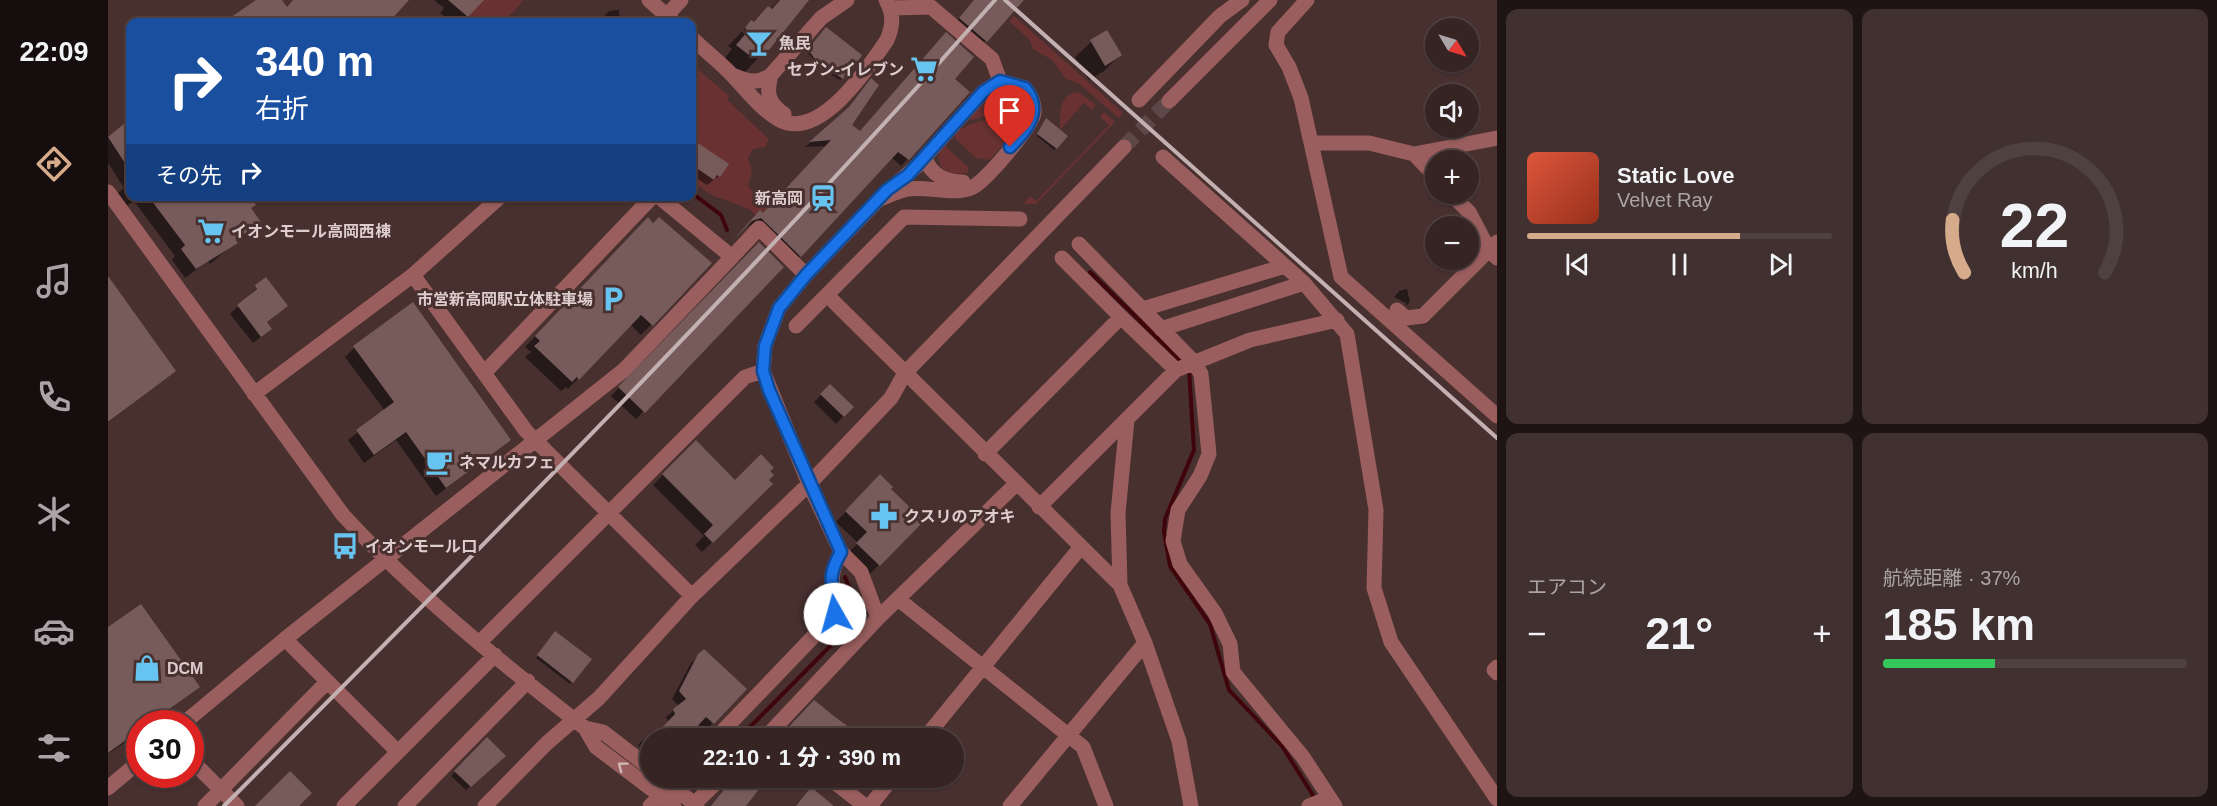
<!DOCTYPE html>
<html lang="ja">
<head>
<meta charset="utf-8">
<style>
	body { margin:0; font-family:Arial,"Noto Sans JP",sans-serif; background:#413030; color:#f1f3f6; height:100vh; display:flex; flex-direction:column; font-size:22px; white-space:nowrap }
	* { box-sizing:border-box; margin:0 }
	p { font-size:20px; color:#aaa4a6 }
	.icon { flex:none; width:33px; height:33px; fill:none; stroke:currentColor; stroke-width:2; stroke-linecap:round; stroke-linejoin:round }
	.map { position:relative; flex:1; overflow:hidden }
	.panel { display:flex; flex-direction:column; gap:9px; padding:9px; background:#1e1413; width:720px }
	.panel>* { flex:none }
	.top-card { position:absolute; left:18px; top:18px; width:570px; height:183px; border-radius:12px; box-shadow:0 2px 4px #0004,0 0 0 2px #504141; background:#1a4fa0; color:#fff; overflow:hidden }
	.needle { width:39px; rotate:128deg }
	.controls { position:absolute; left:1317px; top:18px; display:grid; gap:12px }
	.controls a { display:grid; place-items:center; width:54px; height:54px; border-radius:50%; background:#362423; box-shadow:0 2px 4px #0004,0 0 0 2px #504141; font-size:30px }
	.speed { position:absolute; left:18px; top:710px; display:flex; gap:12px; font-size:30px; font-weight:700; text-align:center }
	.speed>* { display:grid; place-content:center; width:78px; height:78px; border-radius:50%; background:#362423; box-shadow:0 2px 4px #0004,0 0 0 2px #504141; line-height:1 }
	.speed .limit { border:9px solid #d22; background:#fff; color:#111 }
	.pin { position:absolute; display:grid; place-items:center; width:51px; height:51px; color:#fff; margin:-62px -26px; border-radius:50% 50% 50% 0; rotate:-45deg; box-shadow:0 0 6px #0007 }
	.pin .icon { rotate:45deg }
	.me { position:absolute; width:66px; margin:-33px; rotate:353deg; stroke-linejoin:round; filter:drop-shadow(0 0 4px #0008) }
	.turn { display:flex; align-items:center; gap:21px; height:126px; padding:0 30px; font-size:27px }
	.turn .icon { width:78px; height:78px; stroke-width:2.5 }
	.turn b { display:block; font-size:42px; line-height:51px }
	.then { display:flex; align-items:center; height:57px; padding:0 30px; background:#0003; gap:12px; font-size:22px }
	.big { font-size:45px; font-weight:800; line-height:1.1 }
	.panel .card { flex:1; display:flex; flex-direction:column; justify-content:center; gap:9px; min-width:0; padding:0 21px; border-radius:12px; background:#413030 }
	.panel .dial { align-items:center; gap:0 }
	.dial svg { height:156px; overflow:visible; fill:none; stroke:#504141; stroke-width:7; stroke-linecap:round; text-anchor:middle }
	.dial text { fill:#f1f3f6; stroke:none }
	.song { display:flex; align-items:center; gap:18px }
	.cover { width:72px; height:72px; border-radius:9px; background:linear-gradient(135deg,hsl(10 70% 55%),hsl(10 70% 35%)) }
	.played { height:6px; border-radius:3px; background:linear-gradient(90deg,#d6ab8b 70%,#504141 70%) }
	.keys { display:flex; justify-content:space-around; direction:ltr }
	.heat { display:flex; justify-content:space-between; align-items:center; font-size:33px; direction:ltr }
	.charge { height:9px; border-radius:4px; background:linear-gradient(90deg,#34c759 37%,#504141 0) }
	.panel .tiles { flex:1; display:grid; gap:9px; grid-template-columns:repeat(2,1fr) }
	.trip { position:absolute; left:532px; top:728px; width:324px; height:60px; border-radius:30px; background:#362423; box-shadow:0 2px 4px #0004,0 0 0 2px #504141; font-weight:800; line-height:60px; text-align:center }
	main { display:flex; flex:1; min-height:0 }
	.dock { display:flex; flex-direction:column; width:108px; justify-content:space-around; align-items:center; background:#160e0e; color:#aaa4a6 }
	.dock .icon { width:42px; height:42px }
	.dock .selected { color:#d6ab8b }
	.dock b { font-size:27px; color:#f1f3f6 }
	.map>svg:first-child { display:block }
</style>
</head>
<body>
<main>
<nav class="dock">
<b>22:09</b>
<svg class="icon selected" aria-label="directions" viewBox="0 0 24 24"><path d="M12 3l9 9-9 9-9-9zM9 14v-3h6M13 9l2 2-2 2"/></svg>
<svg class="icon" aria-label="music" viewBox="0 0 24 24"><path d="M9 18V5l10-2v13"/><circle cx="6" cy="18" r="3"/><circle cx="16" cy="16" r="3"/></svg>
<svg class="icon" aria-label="phone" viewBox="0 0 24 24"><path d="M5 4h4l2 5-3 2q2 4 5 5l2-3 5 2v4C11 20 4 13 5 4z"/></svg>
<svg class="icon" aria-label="climate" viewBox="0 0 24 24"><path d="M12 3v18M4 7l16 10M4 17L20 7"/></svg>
<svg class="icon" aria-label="car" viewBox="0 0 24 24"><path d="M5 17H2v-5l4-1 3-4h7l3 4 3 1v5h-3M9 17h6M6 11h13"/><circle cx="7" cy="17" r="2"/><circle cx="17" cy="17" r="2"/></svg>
<svg class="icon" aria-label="filters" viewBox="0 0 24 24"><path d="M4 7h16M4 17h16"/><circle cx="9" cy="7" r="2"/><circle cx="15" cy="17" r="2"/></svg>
</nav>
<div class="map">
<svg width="1389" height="806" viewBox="0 0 1389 806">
	<rect width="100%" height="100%" fill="#48302f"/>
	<path fill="#693132" d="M374,0H416L396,22H354Z
		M906,16L1015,113L1011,118L970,83L958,79L944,60L925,49L922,40L901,21Z
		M584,64L621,96L619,100L661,139L657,147L645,149L640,158L644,171L640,187L662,205L655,213L652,210L648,215L639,208L603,195L584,181Z
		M970,92L988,105L984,110L976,103L952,130C952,113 950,96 970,92Z
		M881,96L900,100L899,113L892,117L885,114L864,120L861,117Z
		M996,112L1007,122L928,204H915L922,196L928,201L1001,125L992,117Z
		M918,118L910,130L881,160L868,158L847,138L848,131C859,126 871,119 883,120C889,120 892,122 898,120L905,124Z
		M837,146L860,167V173C844,175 829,173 831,153Z"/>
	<path fill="#0007" d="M150,0H172L178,8L185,0H299L279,22H120Z
		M326,0H374L353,22H344L332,13L336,8Z
		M671,0H699L679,24L681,25L637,72H623L612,64L624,49L620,46L643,22L645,23L662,10Z
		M867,0H914L871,48L844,26Z
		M511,10L512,22H497L496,16L501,11Z
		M718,29L740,74L732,80L717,71L699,52Z
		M998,32L1012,55L996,71L981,80L967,57L983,42Z
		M844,80L859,92L793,166L783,157L686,262L646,224L639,226L652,212L655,215L719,146L697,147L737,112L742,125L752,132Z
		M22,121V196H141V209L151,222L102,264L100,261L77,278L64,260L67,256L26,201L9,212L1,201L16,188L0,163V137Z
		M937,122L957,137L946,150L929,136Z
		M587,143L611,176L599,185L584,175V147Z
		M540,219L602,264L533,335L522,324L460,389L458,387L453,391L417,357L423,352L417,347Z
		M651,244L674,267L528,419L503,396Z
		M158,279L178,306L158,323L154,336L145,343L122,314Z
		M0,280L66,371L0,423Z
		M1299,289L1302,302L1298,306V303L1286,297L1291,291Z
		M246,348L401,440L328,496L288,440L256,463L240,440L277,411L237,357Z
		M722,386L744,407L728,424L706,402Z
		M588,442L627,482L660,472L659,480L663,484L594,552L587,545L596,536L545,485Z
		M772,476L781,489L814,521L761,575L739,554L750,543L728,522Z
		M0,629L90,687L44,723H32V732L0,754Z
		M445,635L481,660L462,684L428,658Z
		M591,655L637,690L597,731L590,724L576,738H543V758L530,745L544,731L548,735L561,723L558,717L571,706L564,699L583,663Z
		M706,702L746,738H718L707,730L701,738L673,737Z
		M379,739L395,756L358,790L343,776Z"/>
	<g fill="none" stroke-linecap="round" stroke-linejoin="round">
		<path stroke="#40040b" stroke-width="4" d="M584,193L613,215L619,230
			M982,272L1076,364
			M1081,369L1086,450L1057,519L1056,532L1062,566L1102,624L1121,690L1174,746L1208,800
			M631,738L746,622L749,609L737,577
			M578,791L593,777"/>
	</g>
	<path fill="#765b5a" d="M148,0H174L179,7L185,0H301L281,22H116Z
		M340,0H376L360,17Z
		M672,0H701L657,55H641L628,45L640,31L637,28L643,20L646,22L660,6L664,9Z
		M866,0H916L879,42L851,18Z
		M718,27L754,55L741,75L739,73L735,79L718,68L719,67L706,58L700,49Z
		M999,30L1014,55L997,66L982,40Z
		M838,32L866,57L847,79L862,92L801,160L790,152L693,257L653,218L644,221L624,241L652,210L655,213L723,140L701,142L741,107L763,78L771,85L744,125L752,131Z
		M938,118L960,136L949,149L929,134Z
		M22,119V171L0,137Z
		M584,139L621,164L612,177L609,175L606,180L584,165Z
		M40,196H142L148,205L143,208L153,222L128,240L130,243L88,269L73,249L77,245Z
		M540,217L545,223L551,217L604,263L545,326L533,315L471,380L469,377L464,382L426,346L432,341L427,336Z
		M651,242L676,267L537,413L510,387Z
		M0,276L68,371L0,422Z
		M158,277L180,306L159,322L164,329L153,337L129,305L149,289L147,285Z
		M305,302L403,440L338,488L298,432L266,455L248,430L286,402L245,346Z
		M722,384L746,407L736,417L712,394Z
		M588,440L627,480L653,454L666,468L662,471L666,475L661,480L665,484L605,543L596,534L605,525L554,474Z
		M772,474L785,487L783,489L816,521L772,566L748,543L759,532L737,511Z
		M33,604L92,687L42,723H32V730L0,753V627Z
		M447,631L484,659L465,683L429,655Z
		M596,649L639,689L606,724L598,717L578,738H544L567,714L565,709L578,699L571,691L590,654Z
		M706,700L727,717L756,738H729L712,726L703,738H684L676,732Z
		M379,737L398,756L363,787L346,771Z
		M182,771L204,793L191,806H147Z
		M626,777H645L655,784L638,806H603Z
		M703,787L726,806H688Z"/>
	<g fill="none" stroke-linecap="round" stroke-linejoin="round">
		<path stroke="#5e4847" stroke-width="15" stroke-dasharray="15 8" stroke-linecap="butt" d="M1016,147L1061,101"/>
		<path stroke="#995e5d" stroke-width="15" d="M541,0L566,22
			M1199,0L1170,32L1168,45L1181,67L1193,98L1233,277L1389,416
			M783,8L823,7L884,59L892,81
			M553,22L573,0
			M584,38C597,51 612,62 624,75C639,91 652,108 670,119C711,143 760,68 779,40C785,26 786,14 778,0
			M624,75C639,81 649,85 663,75L713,18L739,0
			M663,75C658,93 660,103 676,114
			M892,81L917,88C923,95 927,103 926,113C924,127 878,180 865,187C847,196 820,186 800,189C790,191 780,196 770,200L808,167L875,92Z
			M1031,100L1112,16L1134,0
			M1061,101L1162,0
			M1205,143H1261L1306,154L1389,138
			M1306,154L1328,177
			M1055,157L1196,283L1239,334L1268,510L1266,588L1283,642L1389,799
			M817,158C823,175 838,182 855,182
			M0,192L235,515C308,594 392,662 477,728L488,747L566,806
			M1343,194L1361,212L1381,250L1389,258
			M770,200L698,275L671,308L657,346L655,371L701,484L733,552L753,572L770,618
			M971,244L1085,361L1093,374L1101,454L1092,476L1070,510L1065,541L1072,564L1107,613L1122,644L1125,672L1195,757L1227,806
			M624,257L651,228L698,275
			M954,258L1013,317
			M305,275L418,431L584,596
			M719,295L1012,585
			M1035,309L1177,266
			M1289,310L1298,318L1315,316L1389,242
			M688,326L796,217L912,219
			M1053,329L1196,283
			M376,373L545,196
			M146,394L305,275L393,196
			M1019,420L1010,513L1012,585L1037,643L1071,741L1083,806
			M877,454L1013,317L1068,370
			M931,507L1068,370L1142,340L1229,320
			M790,599L975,747L998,806
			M177,639L290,752
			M372,642L637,377L655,371
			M1389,667L1386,670L1389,673
			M76,723L177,639L516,370L624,257L550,196
			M477,728L495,732L543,769
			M608,738L727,614C727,586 718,578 733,552
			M657,738L770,618L908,484
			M817,738L972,548
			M82,759L129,806
			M553,777L589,806
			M720,777L757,806
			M0,788L32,761
			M97,806L219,682
			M236,806L387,655
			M297,806L420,681
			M377,806L439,743L491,698L584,596L701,484L783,398L797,373L1016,147
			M542,806L571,777
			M584,806L614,777
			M762,806L785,777
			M902,806L1037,643
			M1201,806L1221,798"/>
		<path stroke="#c3b1b1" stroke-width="4" d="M897,0L1389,438
			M116,806C379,542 641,279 887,0"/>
	</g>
	<defs><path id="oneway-chevron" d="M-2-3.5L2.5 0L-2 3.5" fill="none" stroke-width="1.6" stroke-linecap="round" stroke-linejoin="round" transform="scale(1.5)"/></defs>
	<use stroke="#d0b7b7" href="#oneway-chevron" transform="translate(514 766) rotate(-143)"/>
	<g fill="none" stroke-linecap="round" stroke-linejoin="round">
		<defs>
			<path id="route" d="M727,614C726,584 717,580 733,552L661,390L655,371L657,346L671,308L698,275L779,190L800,175L875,92L892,81L917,88C936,111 919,129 902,147"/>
		</defs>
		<use href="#route" stroke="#114b97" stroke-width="15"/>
		<use href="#route" stroke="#1a73e8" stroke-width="10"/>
	</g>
	<defs>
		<symbol id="bar-bare" viewBox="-9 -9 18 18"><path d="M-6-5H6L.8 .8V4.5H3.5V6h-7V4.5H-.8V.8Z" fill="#67c4f0" stroke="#48302f" stroke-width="2.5" paint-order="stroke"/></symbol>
		<symbol id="supermarket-bare" viewBox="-9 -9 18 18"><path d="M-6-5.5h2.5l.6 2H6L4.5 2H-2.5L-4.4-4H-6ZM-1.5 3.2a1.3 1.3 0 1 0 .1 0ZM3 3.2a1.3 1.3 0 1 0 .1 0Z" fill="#67c4f0" stroke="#48302f" stroke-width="2.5" paint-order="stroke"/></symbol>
		<symbol id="station-bare" viewBox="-9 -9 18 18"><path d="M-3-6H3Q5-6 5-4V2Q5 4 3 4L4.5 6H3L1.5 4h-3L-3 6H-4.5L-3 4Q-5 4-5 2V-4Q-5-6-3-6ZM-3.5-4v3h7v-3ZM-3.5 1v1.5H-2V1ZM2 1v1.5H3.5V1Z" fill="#67c4f0" stroke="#48302f" stroke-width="2.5" paint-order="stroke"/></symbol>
		<symbol id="parking-bare" viewBox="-9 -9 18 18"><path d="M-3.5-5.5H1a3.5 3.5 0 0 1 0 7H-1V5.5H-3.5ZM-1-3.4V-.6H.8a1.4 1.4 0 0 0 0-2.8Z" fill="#67c4f0" stroke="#48302f" stroke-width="2.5" paint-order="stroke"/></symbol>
		<symbol id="cafe-bare" viewBox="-9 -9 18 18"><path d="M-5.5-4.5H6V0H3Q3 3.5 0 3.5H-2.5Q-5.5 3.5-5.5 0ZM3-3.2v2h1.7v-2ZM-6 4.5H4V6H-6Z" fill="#67c4f0" stroke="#48302f" stroke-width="2.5" paint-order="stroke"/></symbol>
		<symbol id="pharmacy-bare" viewBox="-9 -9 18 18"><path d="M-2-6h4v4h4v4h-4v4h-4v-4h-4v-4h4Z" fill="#67c4f0" stroke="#48302f" stroke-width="2.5" paint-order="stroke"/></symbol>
		<symbol id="bus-bare" viewBox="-9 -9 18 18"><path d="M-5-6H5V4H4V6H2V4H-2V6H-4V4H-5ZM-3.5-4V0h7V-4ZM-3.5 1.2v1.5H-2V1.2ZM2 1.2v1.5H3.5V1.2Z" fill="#67c4f0" stroke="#48302f" stroke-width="2.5" paint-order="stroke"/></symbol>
		<symbol id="shop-bare" viewBox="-9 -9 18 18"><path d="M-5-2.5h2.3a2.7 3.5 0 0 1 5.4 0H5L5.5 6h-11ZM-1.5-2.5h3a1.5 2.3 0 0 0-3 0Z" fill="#67c4f0" stroke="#48302f" stroke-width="2.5" paint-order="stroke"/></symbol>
	</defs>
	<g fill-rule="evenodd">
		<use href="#bar-bare" x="632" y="24" width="38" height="38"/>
		<use href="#supermarket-bare" x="797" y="50" width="38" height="38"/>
		<use href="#station-bare" x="696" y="179" width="38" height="38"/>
		<use href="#supermarket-bare" x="84" y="212" width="38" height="38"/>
		<use href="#parking-bare" x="486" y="280" width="38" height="38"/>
		<use href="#cafe-bare" x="312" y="443" width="38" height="38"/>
		<use href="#pharmacy-bare" x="757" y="497" width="38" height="38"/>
		<use href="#bus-bare" x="218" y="527" width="38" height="38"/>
		<use href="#shop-bare" x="20" y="649" width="38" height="38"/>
	</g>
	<g text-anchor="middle" stroke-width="6" stroke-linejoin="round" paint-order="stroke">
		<g font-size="16" font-weight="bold" fill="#decdcd" stroke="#48302f" text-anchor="start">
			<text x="671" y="49">魚民</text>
			<text x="796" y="75" text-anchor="end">セブン-イレブン</text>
			<text x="695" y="204" text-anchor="end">新高岡</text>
			<text x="123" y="237">イオンモール高岡西棟</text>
			<text x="485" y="305" text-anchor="end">市営新高岡駅立体駐車場</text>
			<text x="351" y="468">ネマルカフェ</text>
			<text x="796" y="522">クスリのアオキ</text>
			<text x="257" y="552">イオンモール口</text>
			<text x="59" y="674">DCM</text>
		</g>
	</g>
</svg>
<div class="controls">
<a><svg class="needle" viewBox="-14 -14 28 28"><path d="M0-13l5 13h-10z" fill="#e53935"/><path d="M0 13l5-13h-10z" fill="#aaa4a6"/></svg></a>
<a><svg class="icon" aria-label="sound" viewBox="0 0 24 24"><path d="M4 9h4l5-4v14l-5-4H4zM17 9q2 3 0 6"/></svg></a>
<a>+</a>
<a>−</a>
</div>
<div class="speed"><div class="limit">30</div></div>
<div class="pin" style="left:902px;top:147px;background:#d93025"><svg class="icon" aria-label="arrive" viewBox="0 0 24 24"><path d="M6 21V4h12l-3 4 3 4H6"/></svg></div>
<svg class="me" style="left:727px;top:614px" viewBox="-20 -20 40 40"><circle r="19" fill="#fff"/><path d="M0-13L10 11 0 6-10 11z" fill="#1a73e8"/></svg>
<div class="trip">22:10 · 1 分 · 390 m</div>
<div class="top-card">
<div class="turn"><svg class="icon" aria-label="right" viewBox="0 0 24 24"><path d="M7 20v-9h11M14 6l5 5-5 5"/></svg><div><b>340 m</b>右折</div></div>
<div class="then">その先<svg class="icon" aria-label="right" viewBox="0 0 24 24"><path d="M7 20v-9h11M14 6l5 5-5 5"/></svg></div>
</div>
</div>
<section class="panel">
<div class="tiles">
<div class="card">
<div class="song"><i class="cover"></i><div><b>Static Love</b><p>Velvet Ray</p></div></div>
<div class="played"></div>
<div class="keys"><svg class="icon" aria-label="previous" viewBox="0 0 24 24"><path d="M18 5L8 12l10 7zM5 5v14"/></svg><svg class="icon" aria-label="pause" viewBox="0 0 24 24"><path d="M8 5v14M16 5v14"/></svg><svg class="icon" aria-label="next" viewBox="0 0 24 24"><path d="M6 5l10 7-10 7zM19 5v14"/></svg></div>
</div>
<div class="card dial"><svg viewBox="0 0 100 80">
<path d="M14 69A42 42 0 1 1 86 69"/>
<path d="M14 69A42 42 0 0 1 8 42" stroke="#d6ab8b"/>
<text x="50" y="56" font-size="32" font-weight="700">22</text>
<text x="50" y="72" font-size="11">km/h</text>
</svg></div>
<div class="card"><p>エアコン</p>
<div class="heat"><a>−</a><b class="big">21°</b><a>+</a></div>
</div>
<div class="card"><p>航続距離 · 37%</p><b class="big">185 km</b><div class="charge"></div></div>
</div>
</section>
</main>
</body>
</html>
